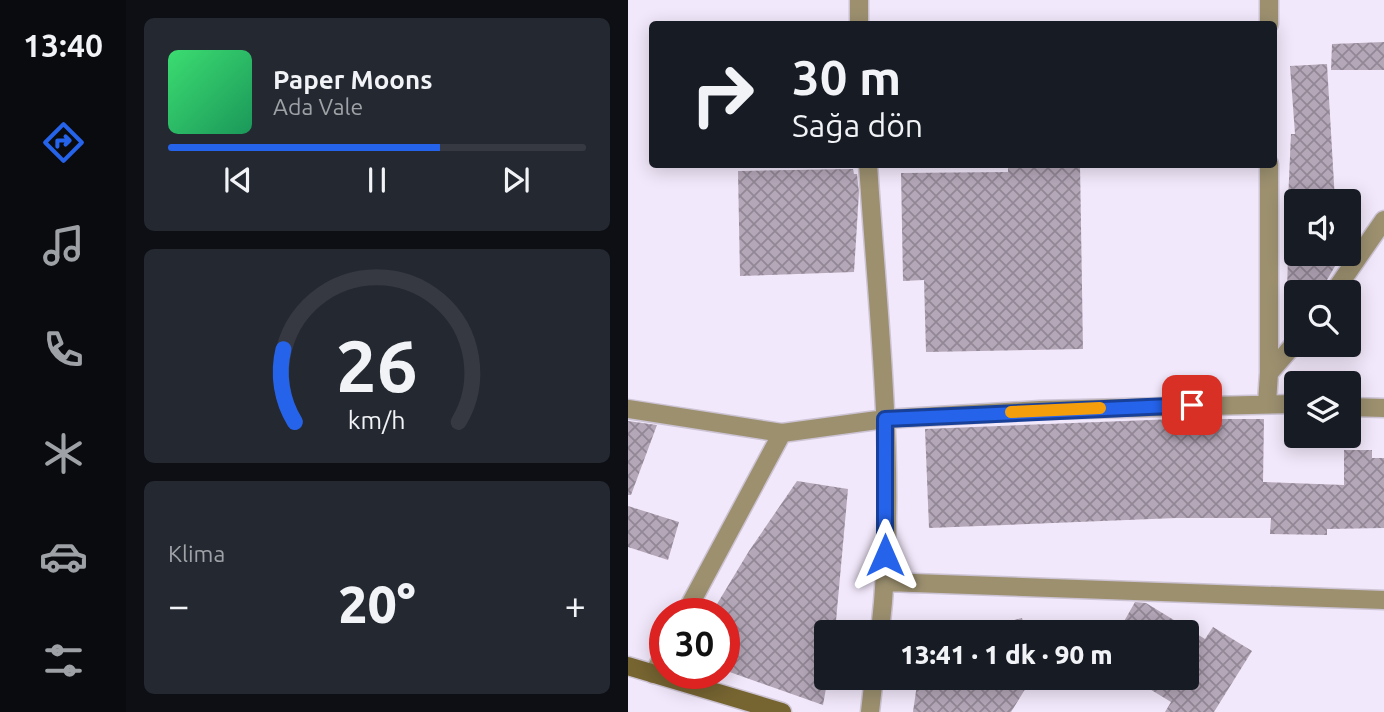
<!DOCTYPE html>
<html lang="tr">
<head>
<meta charset="utf-8">
<style>
	body { margin:0; font-family:Ubuntu,sans-serif; background:#242831; color:#f1f3f6; height:100vh; display:flex; flex-direction:column; font-size:26px; white-space:nowrap }
	* { box-sizing:border-box; margin:0 }
	p { font-size:23px; color:#9ea1a6 }
	.icon { flex:none; width:38px; height:38px; fill:none; stroke:currentColor; stroke-width:2; stroke-linecap:round; stroke-linejoin:round }
	.map { position:relative; flex:1; overflow:hidden }
	.side { display:flex; flex-direction:column; gap:18px; padding:18px; background:#0d0f14; width:502px }
	.side>* { flex:none }
	.hud { position:absolute; left:21px; top:21px; width:628px; height:147px; border-radius:7px; box-shadow:0 4px 18px #0003; background:#171b24; color:#f1f3f6; overflow:hidden }
	.tools { position:absolute; left:656px; top:189px; display:grid; gap:14px }
	.tools a { display:grid; place-items:center; width:77px; height:77px; border-radius:7px; background:#171b24; box-shadow:0 4px 18px #0003; font-size:35px }
	.speed { position:absolute; left:21px; top:598px; display:flex; gap:14px; font-size:35px; font-weight:700; text-align:center }
	.speed>* { display:grid; place-content:center; width:91px; height:91px; border-radius:50%; background:#171b24; box-shadow:0 4px 18px #0003; line-height:1 }
	.speed .limit { border:10px solid #d22; background:#fff; color:#111 }
	.pin { position:absolute; display:grid; place-items:center; width:60px; height:60px; color:#fff; margin:-30px; border-radius:14px; box-shadow:0 4px 10px #0006 }
	.me { position:absolute; width:77px; margin:-38px; rotate:0deg; stroke-linejoin:round; filter:drop-shadow(0 0 5px #0008) }
	.turn { display:flex; align-items:center; gap:24px; height:147px; padding:0 28px; font-size:32px }
	.turn .icon { width:91px; height:91px; stroke-width:2.5 }
	.turn b { display:block; font-size:49px; line-height:60px }
	.big { font-size:52px; font-weight:800; line-height:1.1 }
	.side .card { flex:1; display:flex; flex-direction:column; justify-content:center; gap:10px; min-width:0; padding:0 24px; border-radius:10px; background:#242831 }
	.side .dial { align-items:center; gap:0 }
	.dial svg { height:182px; overflow:visible; fill:none; stroke:#363941; stroke-width:7; stroke-linecap:round; text-anchor:middle }
	.dial text { fill:#f1f3f6; stroke:none }
	.song { display:flex; align-items:center; gap:21px }
	.cover { width:84px; height:84px; border-radius:10px; background:linear-gradient(135deg,hsl(140 70% 55%),hsl(150 70% 35%)) }
	.played { height:7px; border-radius:4px; background:linear-gradient(90deg,#2563eb 65%,#363941 65%) }
	.keys { display:flex; justify-content:space-around; direction:ltr }
	.heat { display:flex; justify-content:space-between; align-items:center; font-size:38px; direction:ltr }
	.trip { position:absolute; left:186px; top:620px; width:385px; height:70px; border-radius:7px; background:#171b24; box-shadow:0 4px 18px #0003; font-weight:800; line-height:70px; text-align:center }
	main { display:flex; flex:1; min-height:0 }
	.dock { display:flex; flex-direction:column; width:126px; justify-content:space-around; align-items:center; background:#090b0e; color:#9ea1a6 }
	.dock .icon { width:49px; height:49px }
	.dock .current { color:#2563eb }
	.dock b { font-size:32px; color:#f1f3f6 }
	.map>svg:first-child { display:block }
</style>
</head>
<body>
<main>
<nav class="dock">
<b>13:40</b>
<svg class="icon current" aria-label="directions" viewBox="0 0 24 24"><path d="M12 3l9 9-9 9-9-9zM9 14v-3h6M13 9l2 2-2 2"/></svg>
<svg class="icon" aria-label="music" viewBox="0 0 24 24"><path d="M9 18V5l10-2v13"/><circle cx="6" cy="18" r="3"/><circle cx="16" cy="16" r="3"/></svg>
<svg class="icon" aria-label="phone" viewBox="0 0 24 24"><path d="M5 4h4l2 5-3 2q2 4 5 5l2-3 5 2v4C11 20 4 13 5 4z"/></svg>
<svg class="icon" aria-label="climate" viewBox="0 0 24 24"><path d="M12 3v18M4 7l16 10M4 17L20 7"/></svg>
<svg class="icon" aria-label="car" viewBox="0 0 24 24"><path d="M5 17H2v-5l4-1 3-4h7l3 4 3 1v5h-3M9 17h6M6 11h13"/><circle cx="7" cy="17" r="2"/><circle cx="17" cy="17" r="2"/></svg>
<svg class="icon" aria-label="filters" viewBox="0 0 24 24"><path d="M4 7h16M4 17h16"/><circle cx="9" cy="7" r="2"/><circle cx="15" cy="17" r="2"/></svg>
</nav>
<section class="side">
<div class="card">
<div class="song"><i class="cover"></i><div><b>Paper Moons</b><p>Ada Vale</p></div></div>
<div class="played"></div>
<div class="keys"><svg class="icon" aria-label="previous" viewBox="0 0 24 24"><path d="M18 5L8 12l10 7zM5 5v14"/></svg><svg class="icon" aria-label="pause" viewBox="0 0 24 24"><path d="M8 5v14M16 5v14"/></svg><svg class="icon" aria-label="next" viewBox="0 0 24 24"><path d="M6 5l10 7-10 7zM19 5v14"/></svg></div>
</div>
<div class="card dial"><svg viewBox="0 0 100 80">
<path d="M14 69A42 42 0 1 1 86 69"/>
<path d="M14 69A42 42 0 0 1 9 37" stroke="#2563eb"/>
<text x="50" y="56" font-size="32" font-weight="700">26</text>
<text x="50" y="72" font-size="11">km/h</text>
</svg></div>
<div class="card"><p>Klima</p>
<div class="heat"><a>−</a><b class="big">20°</b><a>+</a></div>
</div>
</section>
<div class="map">
<svg width="756" height="712" viewBox="0 0 756 712">
	<defs>
		<pattern id="building-cross-hatch" width="8" height="8" patternUnits="userSpaceOnUse" patternTransform="scale(1.75)"><rect width="8" height="8" fill="#b4a7b8"/><path d="M0 0l8 8M0 8l8-8" fill="none" stroke="#928795"/></pattern>
	</defs>
	<rect width="100%" height="100%" fill="#f2e8fb"/>
	<path fill="url(#building-cross-hatch)" d="M756,42V70H703L704,44Z
		M699,64L707,201H660L663,134H667L662,66Z
		M380,164H452L455,349L298,352L296,280L275,281L273,173L380,172Z
		M225,169L226,174H229L231,192L226,272L112,276L110,171Z
		M660,254H714L692,292H659Z
		M547,419H636L635,482L716,485V450H744V458H756V528L699,529V535L642,534L643,518H548L301,528L297,429Z
		M0,421L29,425L3,495H0Z
		M169,481L220,489L207,632H198L200,677L195,705L96,670V614H83L121,551Z
		M0,506L51,522L40,560L0,547Z
		M507,602L518,603L577,639L585,627L624,651L586,712H537L543,702L502,677H558V632H490Z
		M394,618L397,632H342Z
		M290,677H403L404,678L383,712H285Z"/>
	<g fill="none" stroke-linecap="round" stroke-linejoin="round">
		<defs>
			<path id="street" d="M231,0V24
				M641,0V24
				M240,164C250,319 270,478 252,632
				M641,164V373
				M706,292L756,220
				M639,403L641,373L668,342
				M721,407L756,408
				M0,409L154,433L257,419L412,410L668,404
				M258,582L756,600
				M57,614L154,433
				M25,674L37,653
				M242,712L246,677"/>
			<path id="secondary" d="M0,666L154,712"/>
		</defs>
		<use href="#street" stroke="#ccc3d4" stroke-width="21"/>
		<use href="#secondary" stroke="#ccc3d4" stroke-width="21"/>
		<use href="#street" stroke="#9c906f" stroke-width="18"/>
		<use href="#secondary" stroke="#766431" stroke-width="18"/>
	</g>
	<g fill="none" stroke-linecap="round" stroke-linejoin="round">
		<defs>
			<path id="route" d="M257,555V419L564,405"/>
		</defs>
		<use href="#route" stroke="#184099" stroke-width="18"/>
		<use href="#route" stroke="#2563eb" stroke-width="12"/>
		<path stroke="#f59e0b" stroke-width="12" d="M383,412L472,408"/>
	</g>
</svg>
<div class="tools">
<a><svg class="icon" aria-label="sound" viewBox="0 0 24 24"><path d="M4 9h4l5-4v14l-5-4H4zM17 9q2 3 0 6"/></svg></a>
<a><svg class="icon" aria-label="search" viewBox="0 0 24 24"><circle cx="10" cy="10" r="6"/><path d="M15 15l6 6"/></svg></a>
<a><svg class="icon" aria-label="layers" viewBox="0 0 24 24"><path d="M12 4l9 5-9 5-9-5zM3 14l9 5 9-5"/></svg></a>
</div>
<div class="speed"><div class="limit">30</div></div>
<div class="pin" style="left:564px;top:405px;background:#d93025"><svg class="icon" aria-label="arrive" viewBox="0 0 24 24"><path d="M6 21V4h12l-3 4 3 4H6"/></svg></div>
<svg class="me" style="left:257px;top:555px" viewBox="-20 -20 40 40"><path d="M0-17L14 15 0 8-14 15z" fill="#2563eb" stroke="#fff" stroke-width="4"/></svg>
<div class="trip">13:41 · 1 dk · 90 m</div>
<div class="hud">
<div class="turn"><svg class="icon" aria-label="right" viewBox="0 0 24 24"><path d="M7 20v-9h11M14 6l5 5-5 5"/></svg><div><b>30 m</b>Sağa dön</div></div>
</div>
</div>
</main>
</body>
</html>
